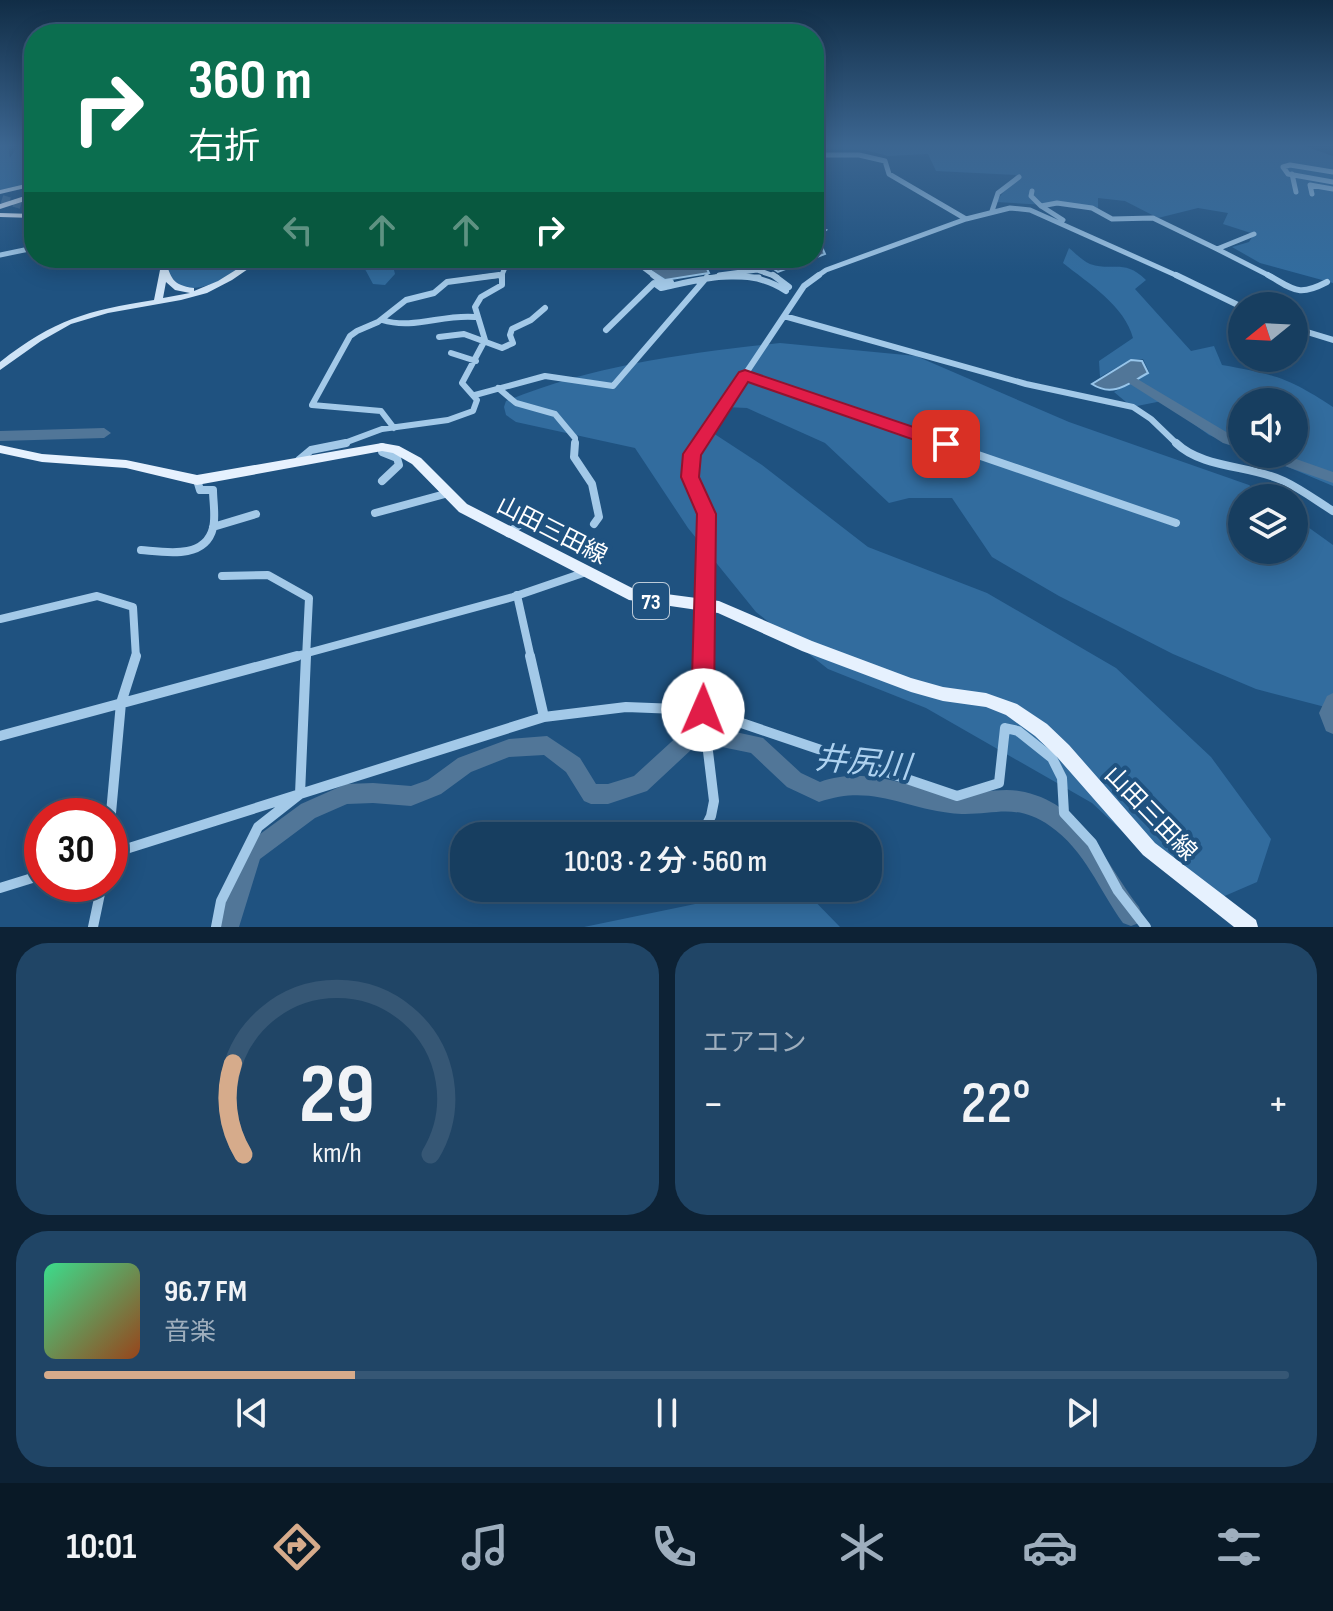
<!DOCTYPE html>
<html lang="ja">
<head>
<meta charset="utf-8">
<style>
	body { margin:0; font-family:"Sofia Sans Condensed","Noto Sans JP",sans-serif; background:#204566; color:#f1f3f6; height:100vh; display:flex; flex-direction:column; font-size:30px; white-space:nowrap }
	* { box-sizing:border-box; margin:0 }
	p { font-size:26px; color:#9eaebd }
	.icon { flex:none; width:44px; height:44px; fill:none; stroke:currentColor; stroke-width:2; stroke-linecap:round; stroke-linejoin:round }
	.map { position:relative; height:927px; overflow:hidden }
	.panel { display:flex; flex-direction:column; gap:16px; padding:16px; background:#0d2235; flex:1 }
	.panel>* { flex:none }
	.hud { position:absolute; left:24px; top:24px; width:800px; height:244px; border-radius:32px; box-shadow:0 4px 20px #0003,0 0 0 2px #365775; background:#0b6e4f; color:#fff; overflow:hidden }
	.needle { width:52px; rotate:252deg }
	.controls { position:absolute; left:1228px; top:292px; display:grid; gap:16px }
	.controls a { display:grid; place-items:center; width:80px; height:80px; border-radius:50%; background:#173e60; box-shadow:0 4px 20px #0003,0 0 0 2px #365775; font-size:40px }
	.speed { position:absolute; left:24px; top:798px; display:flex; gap:16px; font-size:40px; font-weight:700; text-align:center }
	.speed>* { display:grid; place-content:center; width:104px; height:104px; border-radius:50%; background:#173e60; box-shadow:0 4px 20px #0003,0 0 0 2px #365775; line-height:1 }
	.speed .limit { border:12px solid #d22; background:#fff; color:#111 }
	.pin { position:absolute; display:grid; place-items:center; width:68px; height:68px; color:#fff; margin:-34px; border-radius:16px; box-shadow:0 4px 12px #0006 }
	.me { position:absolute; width:88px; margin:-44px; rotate:1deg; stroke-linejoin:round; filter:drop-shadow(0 0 6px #0008) }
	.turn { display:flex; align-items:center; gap:28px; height:168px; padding:0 32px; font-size:36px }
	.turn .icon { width:104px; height:104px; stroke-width:2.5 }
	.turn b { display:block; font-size:56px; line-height:68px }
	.lanes { display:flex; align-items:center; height:76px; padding:0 32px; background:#0003; justify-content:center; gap:40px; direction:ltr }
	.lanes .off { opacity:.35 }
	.big { font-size:60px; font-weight:600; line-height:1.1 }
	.panel .card { flex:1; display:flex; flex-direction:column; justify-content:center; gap:12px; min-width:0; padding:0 28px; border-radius:32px; background:#204566 }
	.panel .dial { align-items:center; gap:0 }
	.dial svg { height:208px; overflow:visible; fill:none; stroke:#365775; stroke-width:7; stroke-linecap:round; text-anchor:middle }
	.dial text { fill:#f1f3f6; stroke:none }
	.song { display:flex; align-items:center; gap:24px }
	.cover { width:96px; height:96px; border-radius:12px; background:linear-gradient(135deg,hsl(150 70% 55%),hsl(20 70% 35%)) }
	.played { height:8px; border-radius:4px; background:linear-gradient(90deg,#d6ab8b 25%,#365775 25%) }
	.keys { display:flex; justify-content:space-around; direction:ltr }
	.heat { display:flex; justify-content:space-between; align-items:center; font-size:44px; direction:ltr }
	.panel .tiles { flex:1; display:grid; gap:16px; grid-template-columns:1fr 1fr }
	.card:last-child { grid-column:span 2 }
	.trip { position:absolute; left:450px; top:822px; width:432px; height:80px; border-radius:32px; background:#173e60; box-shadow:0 4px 20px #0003,0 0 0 2px #365775; font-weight:600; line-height:80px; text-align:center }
	.tabs { display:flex; height:128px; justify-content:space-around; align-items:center; background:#091926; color:#9eaebd }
	.tabs .icon { width:56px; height:56px }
	.tabs .on { color:#d6ab8b }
	.tabs b { font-size:36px; color:#f1f3f6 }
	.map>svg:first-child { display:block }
</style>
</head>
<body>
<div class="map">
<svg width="1333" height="927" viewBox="0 0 1333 927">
	<rect width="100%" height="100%" fill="#1f5280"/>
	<path fill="#326c9e" d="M0,145H8L10,158L18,145H34V182L0,190Z
		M814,145H1301L1333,156V283L1260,263L1232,247L1249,242L1254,234L1223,224L1228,213L1198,208L1158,218L1125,201L1098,198V208L996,202L1016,175L936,171L928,154L888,156L865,150L814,149Z
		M1069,248C1075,253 1083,261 1090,264C1113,272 1124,258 1146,280L1135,289L1191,351L1214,346L1222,365C1274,374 1289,378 1333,407V486L1257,454H1294V402H1242V448L1209,435L1162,401L1132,407L1114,392L1149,372L1143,359L1130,360L1100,377L1099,361L1133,338C1125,306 1088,283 1063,263Z
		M161,258H257C232,274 208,293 177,287Z
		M359,258H391L395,274L385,285L373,284Z
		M780,343L916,356L1069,422L1249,485L1267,498H1242V550H1294V517L1333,545V709L1256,689L1173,654L1059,596L992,557L952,498H909L889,503L825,443L747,408L725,407L708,418L713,433L762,465L868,547L987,593L1116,668L1211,757L1271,839L1257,882L1220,898L1148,855L1092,803L926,708L828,669L756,612L688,528L635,448L516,422L506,415L504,407L506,401C594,365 687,353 780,343Z
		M773,888H802L840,927H584Z"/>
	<path fill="#517698" stroke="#97c5ea" stroke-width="2" d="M814,226L826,230L817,236L825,254L778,272L765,263L737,268L721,258H814Z
		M646,258H702L709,273L665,280L642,265Z
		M1131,360L1142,361L1148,373C1129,383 1113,398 1092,384Z"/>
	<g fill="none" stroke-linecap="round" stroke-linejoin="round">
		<path fill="#517698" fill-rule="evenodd" d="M1134,377L1233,436L1242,439V449L1223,443L1130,384L1128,381Z
			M104,428L111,433L104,438L0,441V431Z
			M1260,454H1282L1333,472V483L1262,458Z
			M1333,693V734L1326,731L1319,713L1327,696Z
			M717,728L763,738L801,773L820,782C863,767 897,783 939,792C969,798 993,787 1019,791C1082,801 1105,863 1139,907L1142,915L1139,923L1131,926L1123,923C1099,890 1085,850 1050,826C1013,800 990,818 950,813C901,807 871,784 819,802L787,787L751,753L717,746L692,749L647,791L608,804H591L584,801L566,772L544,755L509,757L471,772L441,794L411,806L373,803L347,804L315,818L260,859L239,927H217L245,845L301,804L346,784L373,783L411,786L428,780L458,758L509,739L547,736L580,758L596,784H608L634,776L681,733Z"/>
		<path stroke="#416c93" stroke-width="8" stroke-dasharray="8 4" stroke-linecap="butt" d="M2,199L21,205"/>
		<path stroke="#a3c9e8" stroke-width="5" d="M814,155H859L885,161L889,174L966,219L826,270L816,277
			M1333,172L1290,165L1283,167L1288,174L1333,182
			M1292,174L1296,192
			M1032,191L1031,196L1041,206
			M1312,194L1310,185L1333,189
			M992,211L998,193L1019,177
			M966,219L1010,208L1030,210L1180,277
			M1063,220L1041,206L1057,203L1092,208L1112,219L1153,218L1217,249
			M1254,234L1217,249L1272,277
			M0,255L34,248
			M640,265L656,277
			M719,275L757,270L777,277
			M483,277L502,275
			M501,277L509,258
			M716,277H759"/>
		<path stroke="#a3c9e8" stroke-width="6" d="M653,275L663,283L671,282
			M773,275L789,287
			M1176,275L1242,307
			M1268,275C1295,290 1298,297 1327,282
			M784,316L1026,384L1133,407L1151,419L1178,445
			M382,320C414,330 442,314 475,317
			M1294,328L1333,340
			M606,330L654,283L661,288C703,279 747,265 786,291
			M439,337L464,334L502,348L513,343L510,335L512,329L531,320L545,308
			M451,353L476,361
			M745,375L948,445
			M498,388L516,403L555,414L575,438V445
			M475,395L545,376L613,386L707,277
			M394,428L381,411L312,405L350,336L357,331L378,322L406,300L434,293L447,282L499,275
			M339,445L382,429L448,420L473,411L477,400L462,383L485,340L475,307L481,297L502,285V275
			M698,445L804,286L819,275"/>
		<path stroke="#a3c9e8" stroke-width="8" d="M575,443L574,457L592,484L599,517L594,524
			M699,443L692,454L690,477L706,514L704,658
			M943,443L1176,523
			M1176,443C1203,469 1251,465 1284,481C1301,489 1317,501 1333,511
			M382,447V452L397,458L399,465L382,481
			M299,460L311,450L346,443
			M375,513L445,494
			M213,527L256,514
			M508,533L532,516
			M141,550C165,552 205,560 213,528C216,516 213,502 213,490H200L197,480
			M222,576L268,575L309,598L306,658
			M517,595L531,658
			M0,619L97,596L133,607L136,658
			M289,658L513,597L586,572"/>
		<path stroke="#a3c9e8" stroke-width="10" d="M530,656L544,717
			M0,736L297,656
			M110,824L121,703L136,656
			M701,836L711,816L714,801L703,710L704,656
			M110,854L544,717L626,707L703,710L957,796L999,783L1005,728L1018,731L1052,758L1062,778L1064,813L1092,843L1118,891L1146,927
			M0,888L42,875
			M93,927L102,884
			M216,927L221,901L258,827L300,794L306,656"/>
		<path fill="#cee3f6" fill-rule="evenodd" d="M34,182V186L0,194V190Z
			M156,258H164C172,278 171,285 194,288V291L218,281L255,258H264L232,280L207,293L181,300L108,313L71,324L41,341L0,370V362C55,319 86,311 154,300L160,270ZM166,282L175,290L190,293L163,298Z"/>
		<path fill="#e6f1fe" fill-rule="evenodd" d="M34,193V198L0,209V204Z
			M0,213L34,214V218L0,217Z
			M382,443L399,446L421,458L467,504L636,590L719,601L812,641L911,678L943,687L986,693L1017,704L1047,724L1069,745L1155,843L1256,920L1258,927H1234L1143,855L1057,757L1035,736L1006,715L986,707L943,701L911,692L802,651L718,613L629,600L459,512L412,464L393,453L382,451L197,485L126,468L42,462L0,453V445L42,454L126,460L197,475Z"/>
	</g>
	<linearGradient id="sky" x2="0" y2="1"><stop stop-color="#112d46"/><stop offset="0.53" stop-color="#3c6691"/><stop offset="1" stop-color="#3c6691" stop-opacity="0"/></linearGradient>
	<rect width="1333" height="274" fill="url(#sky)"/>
	<path fill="#e11d48" stroke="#92132f" stroke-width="2" d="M745,370L952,440L955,444L946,451L748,382L701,455L699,477L716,514L714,710L711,718L703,721L694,718L691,710L697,514L681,477L683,454L739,372Z"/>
	<g text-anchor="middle" stroke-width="8" stroke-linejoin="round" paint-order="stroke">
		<rect fill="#1f5280" stroke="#bccbd9" stroke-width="2" x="633" y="583" width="36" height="36" rx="6"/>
		<g font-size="22" font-weight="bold" fill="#fff">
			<text x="651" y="609">73</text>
		</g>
		<g font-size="24" fill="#fff" stroke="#1f5280">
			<text transform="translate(552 530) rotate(27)" y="8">山田三田線</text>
			<text transform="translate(1151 813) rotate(46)" y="8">山田三田線</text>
		</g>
		<g font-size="32" font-style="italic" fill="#aed2f0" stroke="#1f5280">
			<text transform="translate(863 762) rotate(6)" y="11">井尻川</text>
		</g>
	</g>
</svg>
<div class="controls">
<a><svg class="needle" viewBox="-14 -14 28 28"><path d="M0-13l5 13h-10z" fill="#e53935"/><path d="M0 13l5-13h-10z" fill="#9eaebd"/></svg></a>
<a><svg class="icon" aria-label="sound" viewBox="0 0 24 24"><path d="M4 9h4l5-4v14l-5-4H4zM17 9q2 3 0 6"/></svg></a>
<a><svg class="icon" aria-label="layers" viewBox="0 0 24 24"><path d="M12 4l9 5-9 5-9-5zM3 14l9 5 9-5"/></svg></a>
</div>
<div class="speed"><div class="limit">30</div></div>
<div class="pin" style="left:946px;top:444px;background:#d93025"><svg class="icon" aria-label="arrive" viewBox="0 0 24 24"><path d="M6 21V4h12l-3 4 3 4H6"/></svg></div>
<svg class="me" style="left:703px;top:710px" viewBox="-20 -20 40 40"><circle r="19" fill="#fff"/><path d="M0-13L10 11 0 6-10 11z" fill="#e11d48"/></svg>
<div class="trip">10:03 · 2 分 · 560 m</div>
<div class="hud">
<div class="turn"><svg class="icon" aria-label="right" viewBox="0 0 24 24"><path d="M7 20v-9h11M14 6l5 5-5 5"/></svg><div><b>360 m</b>右折</div></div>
<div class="lanes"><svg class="icon off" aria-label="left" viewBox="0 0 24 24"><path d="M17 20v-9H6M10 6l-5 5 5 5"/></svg><svg class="icon off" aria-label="ahead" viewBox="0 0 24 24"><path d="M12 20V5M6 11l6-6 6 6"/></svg><svg class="icon off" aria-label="ahead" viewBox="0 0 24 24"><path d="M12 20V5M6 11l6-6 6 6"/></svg><svg class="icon" aria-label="right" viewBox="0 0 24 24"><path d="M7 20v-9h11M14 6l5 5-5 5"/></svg></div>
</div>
</div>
<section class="panel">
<div class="tiles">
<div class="card dial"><svg viewBox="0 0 100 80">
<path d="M14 69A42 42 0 1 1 86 69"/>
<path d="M14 69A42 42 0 0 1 10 34" stroke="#d6ab8b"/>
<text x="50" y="56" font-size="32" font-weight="700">29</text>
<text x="50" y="72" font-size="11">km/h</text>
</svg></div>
<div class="card"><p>エアコン</p>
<div class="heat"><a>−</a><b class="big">22°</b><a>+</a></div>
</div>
<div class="card">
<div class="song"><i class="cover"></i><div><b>96.7 FM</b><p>音楽</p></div></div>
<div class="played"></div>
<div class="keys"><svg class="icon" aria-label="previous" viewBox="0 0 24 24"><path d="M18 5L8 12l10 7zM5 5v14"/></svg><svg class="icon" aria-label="pause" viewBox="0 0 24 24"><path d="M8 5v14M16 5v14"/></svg><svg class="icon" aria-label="next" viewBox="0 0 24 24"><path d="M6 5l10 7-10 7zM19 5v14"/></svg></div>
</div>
</div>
</section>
<nav class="tabs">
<b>10:01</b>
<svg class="icon on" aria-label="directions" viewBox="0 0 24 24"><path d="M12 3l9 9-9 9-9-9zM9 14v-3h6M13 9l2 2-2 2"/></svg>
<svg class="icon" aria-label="music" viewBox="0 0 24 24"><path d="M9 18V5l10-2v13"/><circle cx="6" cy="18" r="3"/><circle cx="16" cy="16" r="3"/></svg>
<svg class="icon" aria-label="phone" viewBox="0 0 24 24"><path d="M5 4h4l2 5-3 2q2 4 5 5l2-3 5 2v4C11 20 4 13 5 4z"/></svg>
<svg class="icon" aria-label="climate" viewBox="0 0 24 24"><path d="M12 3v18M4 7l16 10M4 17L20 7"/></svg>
<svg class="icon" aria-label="car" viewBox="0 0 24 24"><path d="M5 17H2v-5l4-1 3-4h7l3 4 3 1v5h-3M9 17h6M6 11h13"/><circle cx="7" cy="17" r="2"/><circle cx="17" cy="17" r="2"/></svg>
<svg class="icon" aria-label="filters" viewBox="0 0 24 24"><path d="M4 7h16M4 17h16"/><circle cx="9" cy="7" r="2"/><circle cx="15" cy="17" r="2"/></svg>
</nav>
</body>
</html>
